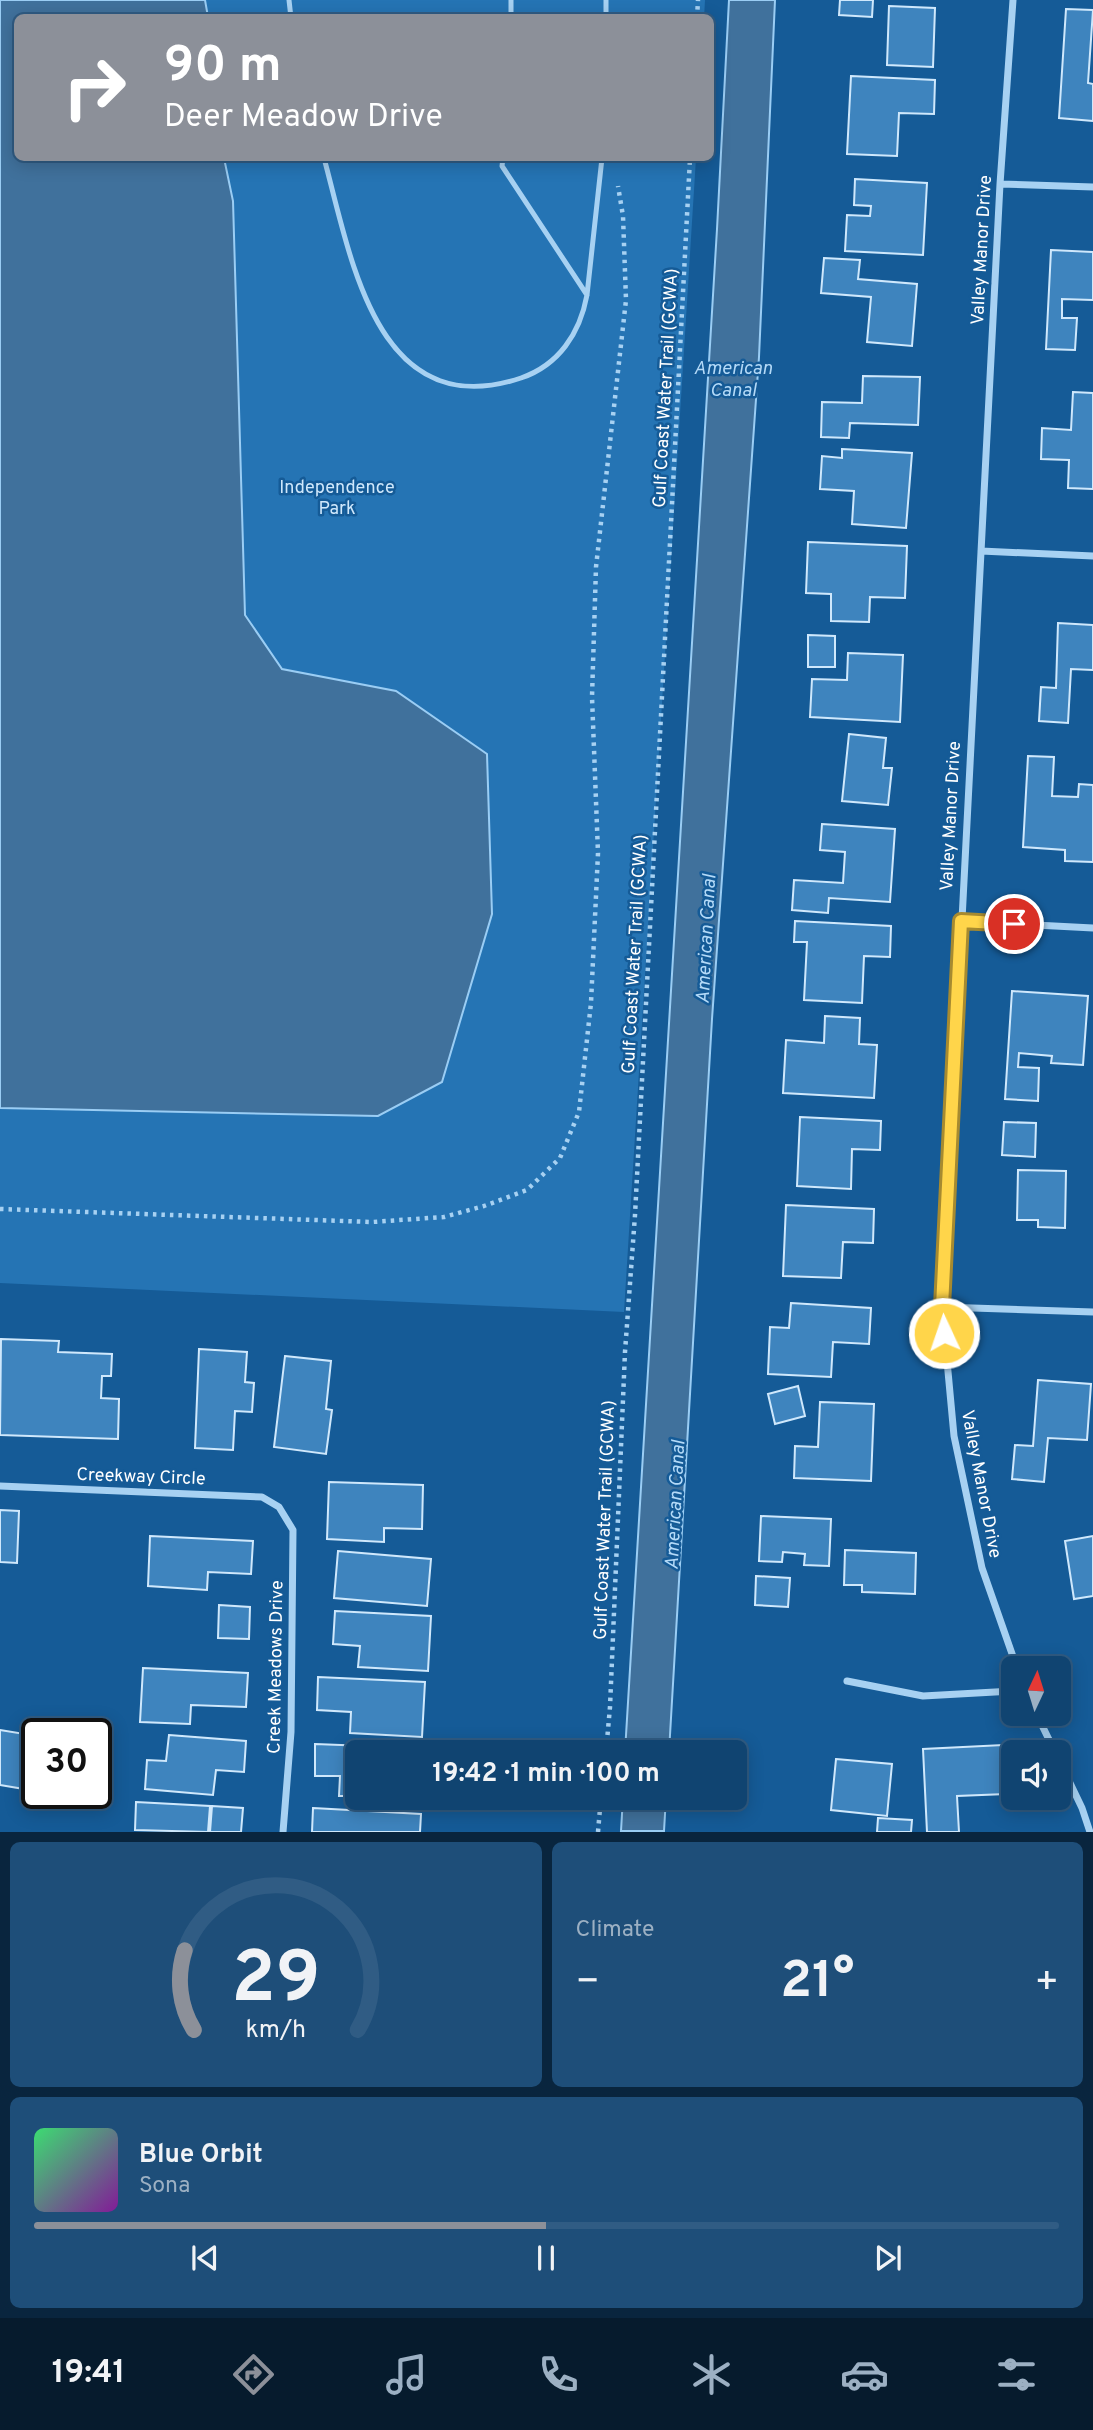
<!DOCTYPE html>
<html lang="en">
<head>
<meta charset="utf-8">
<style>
	body { margin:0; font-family:Overpass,sans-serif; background:#1e4e79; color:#f1f3f6; height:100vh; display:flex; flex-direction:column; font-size:26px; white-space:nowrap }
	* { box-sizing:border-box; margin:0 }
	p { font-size:23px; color:#9cb0c3 }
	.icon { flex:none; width:38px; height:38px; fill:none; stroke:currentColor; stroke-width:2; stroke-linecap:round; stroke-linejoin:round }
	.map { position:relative; height:1832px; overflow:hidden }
	.drawer { display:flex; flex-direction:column; gap:10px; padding:10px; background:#09253e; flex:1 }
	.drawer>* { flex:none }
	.hud { position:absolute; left:14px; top:14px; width:700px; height:147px; border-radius:10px; box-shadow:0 4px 18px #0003,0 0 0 2px #305c84; background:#8c9099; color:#fff; overflow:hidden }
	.needle { width:46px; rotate:4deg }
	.fabs { position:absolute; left:1001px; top:1656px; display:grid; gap:14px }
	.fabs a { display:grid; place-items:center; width:70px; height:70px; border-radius:10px; background:#104471; box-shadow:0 4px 18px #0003,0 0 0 2px #305c84; font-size:35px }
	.speed { position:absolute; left:21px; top:1718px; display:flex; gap:14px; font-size:35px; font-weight:700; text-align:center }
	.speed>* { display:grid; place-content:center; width:91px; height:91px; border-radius:50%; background:#104471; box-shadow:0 4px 18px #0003,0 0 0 2px #305c84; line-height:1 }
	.speed .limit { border:4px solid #111; border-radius:10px; background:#fff; color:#111 }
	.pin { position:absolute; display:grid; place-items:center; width:60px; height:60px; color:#fff; margin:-30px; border:4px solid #fff; border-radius:50%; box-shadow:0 2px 7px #0007 }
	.me { position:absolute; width:77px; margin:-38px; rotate:357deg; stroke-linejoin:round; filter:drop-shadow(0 0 5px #0008) }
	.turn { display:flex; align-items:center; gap:24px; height:147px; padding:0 35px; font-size:32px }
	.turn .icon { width:91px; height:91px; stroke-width:2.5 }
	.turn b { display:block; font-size:49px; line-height:60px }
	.big { font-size:52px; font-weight:700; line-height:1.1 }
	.drawer .tile { flex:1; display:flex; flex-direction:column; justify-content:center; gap:10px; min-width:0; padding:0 24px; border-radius:10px; background:#1e4e79 }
	.drawer .dial { align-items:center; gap:0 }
	.dial svg { height:182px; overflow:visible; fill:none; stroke:#305c84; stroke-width:7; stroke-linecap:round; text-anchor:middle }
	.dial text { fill:#f1f3f6; stroke:none }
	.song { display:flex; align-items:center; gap:21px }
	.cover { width:84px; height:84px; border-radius:10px; background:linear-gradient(135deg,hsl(140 70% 55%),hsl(290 70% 35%)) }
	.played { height:7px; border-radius:4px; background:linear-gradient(90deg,#8c9099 50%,#305c84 50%) }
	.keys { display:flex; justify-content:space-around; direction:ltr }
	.heat { display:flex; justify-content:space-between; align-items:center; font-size:38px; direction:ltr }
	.drawer .tiles { flex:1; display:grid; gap:10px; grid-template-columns:1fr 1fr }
	.tile:last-child { grid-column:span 2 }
	.trip { position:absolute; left:345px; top:1740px; width:402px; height:70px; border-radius:10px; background:#104471; box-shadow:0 4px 18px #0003,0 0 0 2px #305c84; font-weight:700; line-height:70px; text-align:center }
	.tab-bar { display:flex; height:112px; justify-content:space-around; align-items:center; background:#061b2d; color:#9cb0c3 }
	.tab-bar .icon { width:49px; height:49px }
	.tab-bar .active { color:#8c9099 }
	.tab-bar b { font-size:32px; color:#f1f3f6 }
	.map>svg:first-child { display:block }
</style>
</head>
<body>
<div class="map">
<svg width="1093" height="1832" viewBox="0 0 1093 1832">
	<rect width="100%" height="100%" fill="#155b97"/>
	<path fill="#2574b4" d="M0,0H705L704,18H18V158H696L624,1312L0,1283Z"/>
	<path fill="#40719c" stroke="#9acdf4" stroke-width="2" d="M0,0H205L208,17L18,18V158H224L233,201L245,615L282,669L396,691L487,754L492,914L442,1082L378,1116L0,1108Z
		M729,0H775L759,357L712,1019L669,1752H625L717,229Z
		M623,1797H666L664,1831H621Z"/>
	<path fill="#3e84be" stroke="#cfe8fc" stroke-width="2" d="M840,0H873L872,17L839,15Z
		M889,6L935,8L933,67L887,65Z
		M1066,9L1093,10L1088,83L1093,84V121L1059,118Z
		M851,76L935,80L934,114L899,113L897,156L847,154Z
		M855,179L927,183L923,255L845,251L847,215L870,216L871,206L854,205Z
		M1051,250L1093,252V300L1062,299V318H1077L1075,350L1046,349Z
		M824,258L860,260L858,279L917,284L912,346L867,342L871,297L821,293Z
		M863,376L920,377L918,425L850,423L849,438L821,437L822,402L862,403Z
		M1073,392L1093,393V489L1068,488L1069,460L1041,459L1042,428L1071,430Z
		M842,449L912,453L906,528L852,524L854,491L820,489L822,456L842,458Z
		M808,542L907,546L905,598L870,597L869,622L831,621V594L806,593Z
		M1058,623L1093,625V670L1071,669L1068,723L1039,721L1041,687L1056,688Z
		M808,635L835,636V667H808Z
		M848,653L903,655L900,722L810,717L812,679L847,680Z
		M849,734L886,738L883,768H892L888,805L842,801Z
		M1028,756L1054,757L1052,796L1078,797L1079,784L1093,785V862L1065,861V850L1023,847Z
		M822,824L895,829L890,902L829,898L828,913L792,910L794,880L843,883L845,852L820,850Z
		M795,921L891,926L890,957L864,956L862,1003L804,1000L807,942H794Z
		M1012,991L1088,996L1083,1065L1051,1063L1052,1056L1019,1053L1018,1067L1039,1068L1038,1101L1005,1099Z
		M825,1016L860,1018L859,1044L877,1045L874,1098L783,1093L786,1040L824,1043Z
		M800,1117L881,1121L880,1150L852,1149L851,1189L797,1186Z
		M1004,1122L1036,1123L1035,1157L1002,1155Z
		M1018,1170L1066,1171L1065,1228L1038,1227V1220H1017Z
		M786,1205L874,1209L873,1243L843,1242L841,1278L783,1276Z
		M791,1303L871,1308L869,1344L833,1342L831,1377L768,1374L770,1327L789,1328Z
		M1,1339L59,1341L58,1352L112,1354L111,1376H102L101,1398L119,1399L118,1439L0,1435Z
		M199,1349L247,1352L245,1382L254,1383L252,1412L235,1411L233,1450L195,1448Z
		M285,1356L331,1361L326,1409L332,1410L326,1454L274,1447Z
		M1038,1380L1091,1384L1087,1440L1048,1438L1044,1482L1012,1479L1015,1445L1033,1446Z
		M798,1386L805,1416L775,1424L768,1394Z
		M820,1402L874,1404L871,1481L794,1478L795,1446L818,1447Z
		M329,1482L423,1485L422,1529L384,1528V1542L327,1539Z
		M0,1510L19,1511L17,1563L0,1562Z
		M761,1516L831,1519L829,1566L804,1565L805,1554L783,1552L782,1562L759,1561Z
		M150,1536L253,1541L251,1574L208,1572L207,1590L148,1586Z
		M1093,1536V1596L1074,1599L1065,1541Z
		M845,1550L916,1553L915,1594L862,1592V1585H844Z
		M338,1551L431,1559L427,1606L334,1598Z
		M756,1576L790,1578L788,1607L755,1605Z
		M219,1605L250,1607L249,1639L218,1638Z
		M335,1611L431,1616L428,1671L358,1667L360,1646L333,1644Z
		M143,1668L248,1673L246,1707L191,1705L190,1724L140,1722Z
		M318,1677L425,1682L422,1737L350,1733L351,1712L317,1710Z
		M0,1730L37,1736V1750L30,1790L0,1785Z
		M169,1735L246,1741L244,1772L216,1770L213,1795L145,1789L147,1760L166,1761Z
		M315,1744L418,1748V1752H357V1796H339L340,1776H315Z
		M1003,1745L1006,1794L957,1796L959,1832H927L923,1749Z
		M836,1759L892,1764L887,1816L831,1810Z
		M136,1802L210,1806L208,1832L135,1830Z
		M212,1806L243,1808L241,1832H210Z
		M313,1808L421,1814L420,1832H312Z
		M878,1818L912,1820L911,1832H877Z"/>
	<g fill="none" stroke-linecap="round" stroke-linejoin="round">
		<path stroke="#a7d1f2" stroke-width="4.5" stroke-dasharray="3.5 5" stroke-linecap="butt" d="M697,18L698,0
			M0,1209L372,1222L444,1217L484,1206L527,1190L560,1158L579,1112L591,1003L598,853L592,697L596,567L626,300L623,216L618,186
			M606,1752L610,1707L625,1352L635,1215L690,158
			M598,1832L601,1797"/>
		<path stroke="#a7d1f2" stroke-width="5" d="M289,0L291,18
			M511,18V0
			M606,18V0
			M324,158C351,257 376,426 521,378C559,365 580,333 587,295L602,158
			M503,158L502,166L587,295"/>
		<path stroke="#a7d1f2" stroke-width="7" d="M1013,0L1000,184L942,1307L954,1436L982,1568L1017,1668
			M1000,184L1093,187
			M981,551L1093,556
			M961,921L1093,928
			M942,1307L1093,1312
			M0,1486L262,1497L279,1507L293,1530L291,1732L283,1832
			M847,1681L923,1696L1013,1691
			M1036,1713L1055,1752
			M1059,1760L1082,1808L1090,1832"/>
	</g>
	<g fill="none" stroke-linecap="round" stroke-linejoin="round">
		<defs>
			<path id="route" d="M944,1333L942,1307L961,921L1014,924"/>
		</defs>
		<use href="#route" stroke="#a68a30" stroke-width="18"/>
		<use href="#route" stroke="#ffd54a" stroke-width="12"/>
	</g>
	<g text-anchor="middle" stroke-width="5" stroke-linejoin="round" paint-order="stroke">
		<g font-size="18" fill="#fff" stroke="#155b97">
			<text transform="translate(981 250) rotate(-87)" y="6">Valley Manor Drive</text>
			<text transform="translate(665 388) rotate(-87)" y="6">Gulf Coast Water Trail (GCWA)</text>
			<text transform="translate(950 816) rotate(-87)" y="6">Valley Manor Drive</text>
			<text transform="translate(634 954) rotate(-87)" y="6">Gulf Coast Water Trail (GCWA)</text>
			<text transform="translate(141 1476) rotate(2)" y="6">Creekway Circle</text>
			<text transform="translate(982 1484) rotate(79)" y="6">Valley Manor Drive</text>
			<text transform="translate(604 1520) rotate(-88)" y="6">Gulf Coast Water Trail (GCWA)</text>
			<text transform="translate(275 1667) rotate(-89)" y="6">Creek Meadows Drive</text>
		</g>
		<g font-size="18" fill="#cfe8fc" stroke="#155b97">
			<text x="337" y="493">Independence<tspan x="337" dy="21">Park</tspan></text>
		</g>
		<g font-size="19" font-style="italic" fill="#b4daf8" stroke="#155b97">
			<text x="733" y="374">American<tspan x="733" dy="22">Canal</tspan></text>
			<text transform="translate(705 939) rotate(-87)" y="7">American Canal</text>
			<text transform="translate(674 1505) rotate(-87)" y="7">American Canal</text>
		</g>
	</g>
</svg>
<div class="fabs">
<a><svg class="needle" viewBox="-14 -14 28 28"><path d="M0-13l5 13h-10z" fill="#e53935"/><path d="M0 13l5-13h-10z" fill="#9cb0c3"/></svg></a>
<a><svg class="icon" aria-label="sound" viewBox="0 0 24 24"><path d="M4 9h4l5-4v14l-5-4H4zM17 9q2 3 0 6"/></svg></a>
</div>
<div class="speed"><div class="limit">30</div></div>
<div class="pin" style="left:1014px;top:924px;background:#d93025"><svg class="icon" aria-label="arrive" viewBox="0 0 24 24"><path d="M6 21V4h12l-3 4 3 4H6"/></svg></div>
<svg class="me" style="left:944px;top:1333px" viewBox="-20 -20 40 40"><circle r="17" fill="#ffd54a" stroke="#fff" stroke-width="3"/><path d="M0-11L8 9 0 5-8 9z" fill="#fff"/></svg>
<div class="trip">19:42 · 1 min · 100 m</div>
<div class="hud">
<div class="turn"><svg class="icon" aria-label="right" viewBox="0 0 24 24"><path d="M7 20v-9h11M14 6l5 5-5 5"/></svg><div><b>90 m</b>Deer Meadow Drive</div></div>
</div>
</div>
<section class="drawer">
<div class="tiles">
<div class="tile dial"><svg viewBox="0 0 100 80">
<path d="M14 69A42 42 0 1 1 86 69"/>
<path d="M14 69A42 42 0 0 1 10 34" stroke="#8c9099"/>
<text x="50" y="56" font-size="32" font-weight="700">29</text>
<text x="50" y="72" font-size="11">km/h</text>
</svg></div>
<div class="tile"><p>Climate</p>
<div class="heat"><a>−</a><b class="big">21°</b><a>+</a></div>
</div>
<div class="tile">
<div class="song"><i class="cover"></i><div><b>Blue Orbit</b><p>Sona</p></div></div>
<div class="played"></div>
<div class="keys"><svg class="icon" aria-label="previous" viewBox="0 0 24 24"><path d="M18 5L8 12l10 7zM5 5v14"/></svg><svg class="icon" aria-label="pause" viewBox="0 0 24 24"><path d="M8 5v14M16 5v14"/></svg><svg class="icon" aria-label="next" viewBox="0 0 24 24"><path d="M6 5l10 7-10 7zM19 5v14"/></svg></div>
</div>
</div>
</section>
<nav class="tab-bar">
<b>19:41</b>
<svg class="icon active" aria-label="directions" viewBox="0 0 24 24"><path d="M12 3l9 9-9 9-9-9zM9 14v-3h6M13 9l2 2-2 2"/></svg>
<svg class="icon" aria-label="music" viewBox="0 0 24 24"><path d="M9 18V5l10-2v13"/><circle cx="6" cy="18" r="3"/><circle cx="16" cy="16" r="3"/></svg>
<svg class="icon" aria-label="phone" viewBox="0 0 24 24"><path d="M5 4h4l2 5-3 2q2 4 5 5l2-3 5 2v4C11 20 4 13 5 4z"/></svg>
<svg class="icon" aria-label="climate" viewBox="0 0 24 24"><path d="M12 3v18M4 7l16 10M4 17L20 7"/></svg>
<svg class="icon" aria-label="car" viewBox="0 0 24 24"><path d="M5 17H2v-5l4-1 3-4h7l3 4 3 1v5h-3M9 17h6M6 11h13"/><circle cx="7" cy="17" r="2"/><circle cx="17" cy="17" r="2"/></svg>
<svg class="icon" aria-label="filters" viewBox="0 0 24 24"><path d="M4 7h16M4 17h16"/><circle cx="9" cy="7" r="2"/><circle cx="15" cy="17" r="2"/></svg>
</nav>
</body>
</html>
